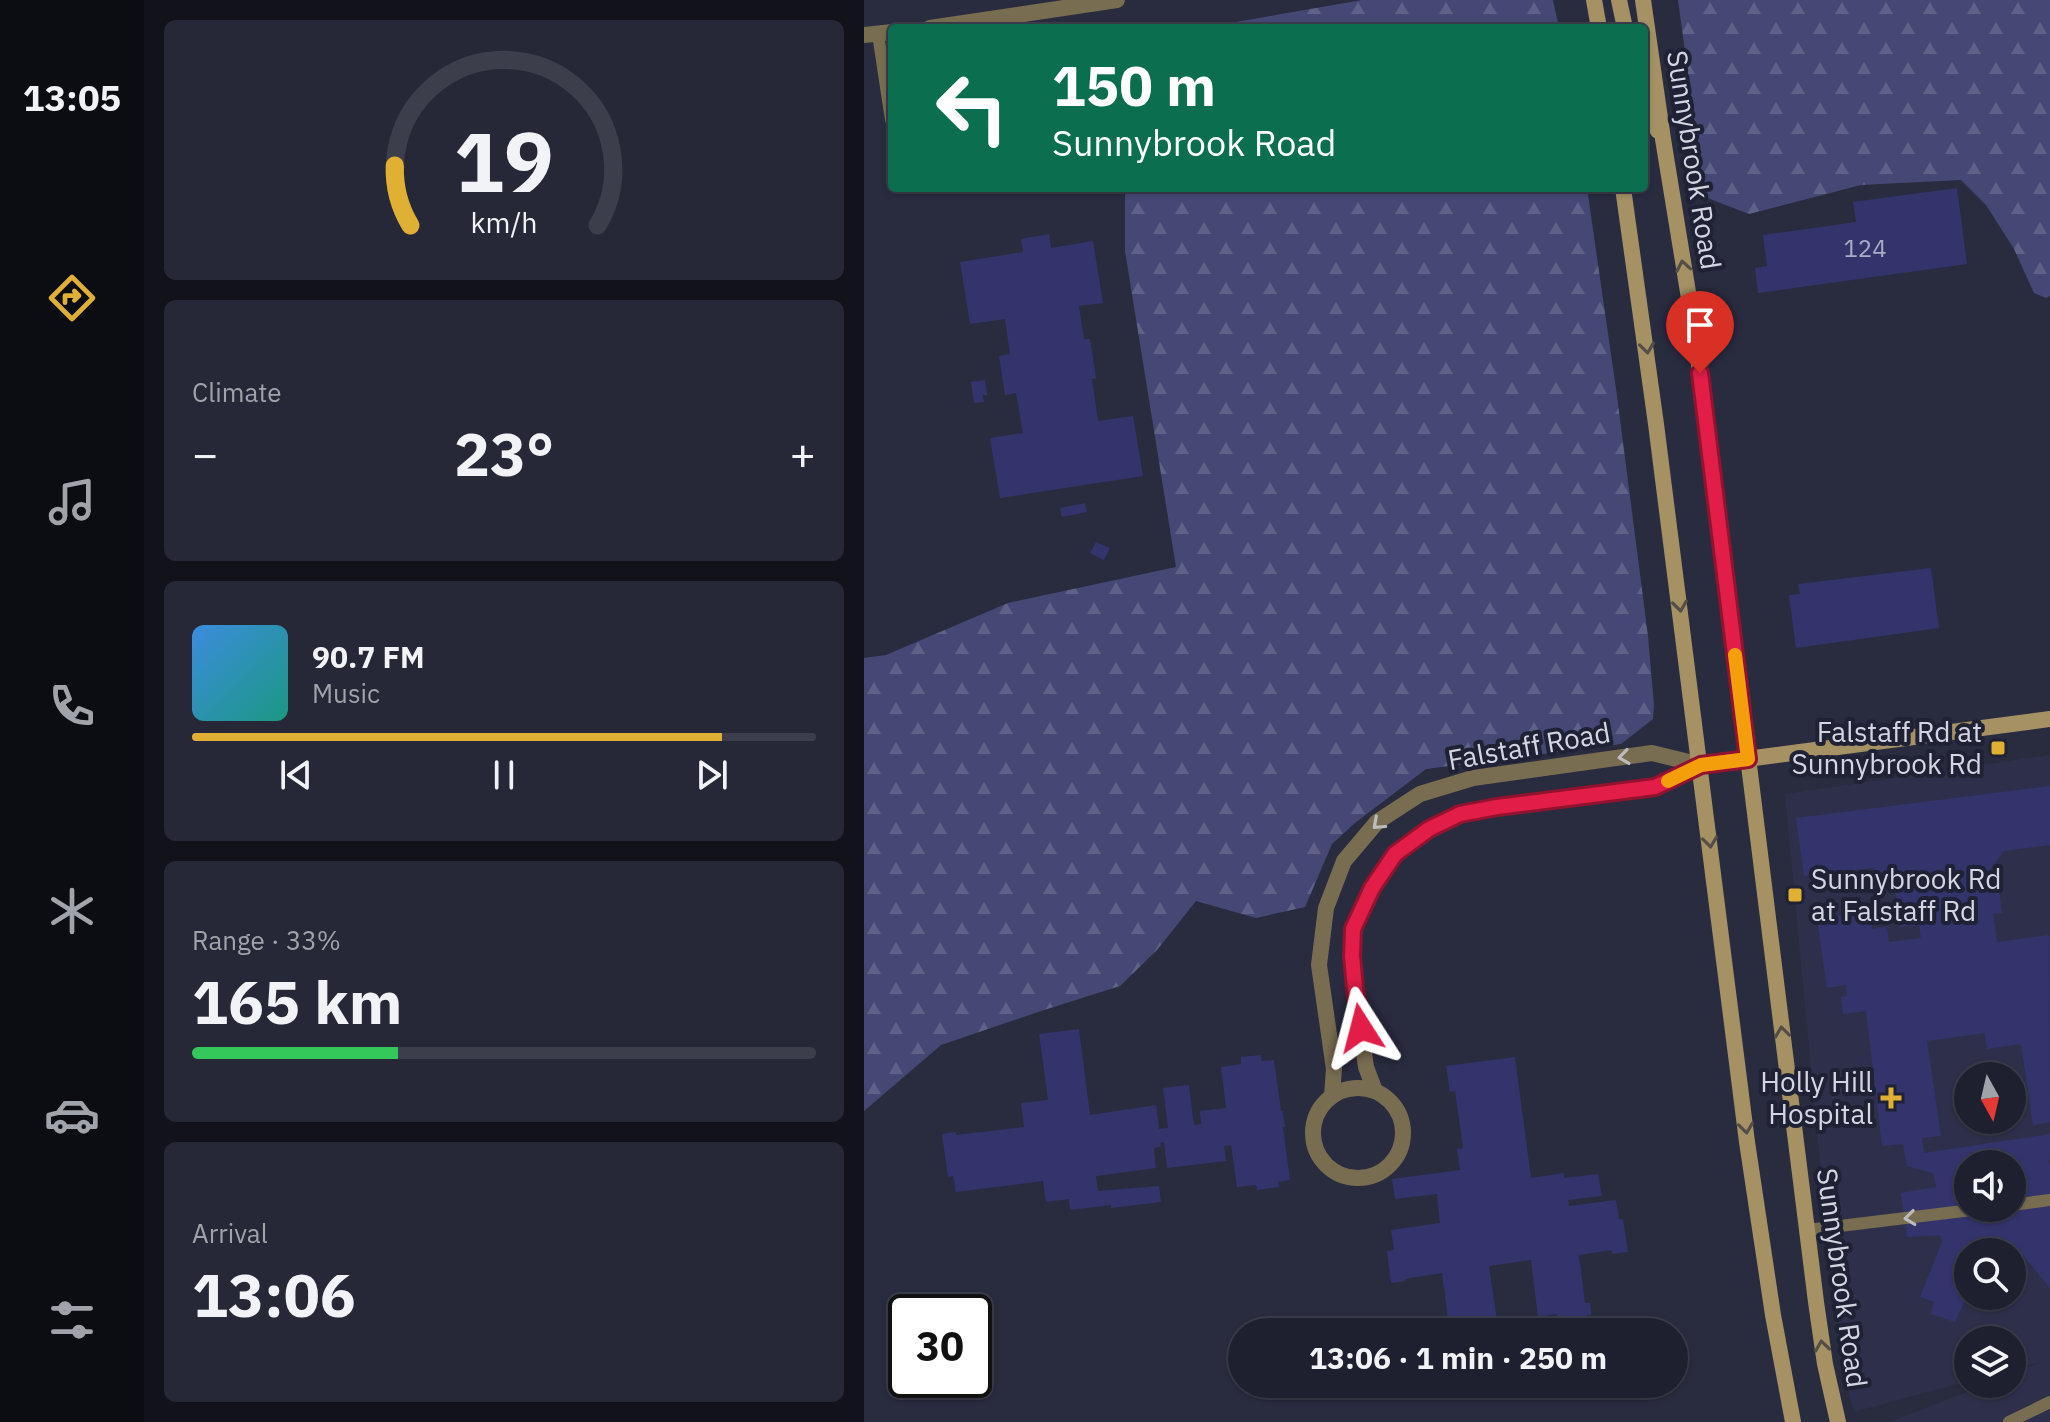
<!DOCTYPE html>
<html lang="en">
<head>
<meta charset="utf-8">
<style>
	body { margin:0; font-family:"IBM Plex Sans",sans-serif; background:#272837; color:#f1f3f6; height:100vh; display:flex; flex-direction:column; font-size:30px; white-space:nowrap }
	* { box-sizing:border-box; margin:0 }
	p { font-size:26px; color:#a1a3aa }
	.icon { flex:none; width:44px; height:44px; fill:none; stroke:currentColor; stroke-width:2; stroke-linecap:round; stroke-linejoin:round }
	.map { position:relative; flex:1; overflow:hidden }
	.side { display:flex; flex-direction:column; gap:20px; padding:20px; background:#11121a; width:720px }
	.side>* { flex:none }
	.banner { position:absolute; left:24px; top:24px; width:760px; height:168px; border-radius:8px; box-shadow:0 2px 6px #0004,0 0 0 2px #3c3e4b; background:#0b6e4f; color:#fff; overflow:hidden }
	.needle { width:52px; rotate:172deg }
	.fabs { position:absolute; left:1090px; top:1062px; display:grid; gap:16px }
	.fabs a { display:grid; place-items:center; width:72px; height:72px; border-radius:50%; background:#1f202f; box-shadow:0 2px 6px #0004,0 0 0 2px #3c3e4b; font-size:40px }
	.speed { position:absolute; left:24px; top:1294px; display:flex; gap:16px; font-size:40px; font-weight:700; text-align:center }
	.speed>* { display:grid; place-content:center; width:104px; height:104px; border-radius:50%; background:#1f202f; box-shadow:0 2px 6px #0004,0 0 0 2px #3c3e4b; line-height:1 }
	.speed .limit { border:4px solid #111; border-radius:12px; background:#fff; color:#111 }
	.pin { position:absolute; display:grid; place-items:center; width:68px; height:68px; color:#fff; margin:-82px -34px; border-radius:50% 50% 50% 0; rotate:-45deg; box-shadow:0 0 8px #0007 }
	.pin .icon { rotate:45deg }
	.me { position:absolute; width:88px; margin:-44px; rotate:351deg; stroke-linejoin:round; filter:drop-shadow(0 0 6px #0008) }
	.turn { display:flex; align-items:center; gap:28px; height:168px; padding:0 32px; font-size:36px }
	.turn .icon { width:104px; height:104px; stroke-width:2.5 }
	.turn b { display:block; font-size:56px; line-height:68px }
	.big { font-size:60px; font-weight:700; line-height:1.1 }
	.side .tile { flex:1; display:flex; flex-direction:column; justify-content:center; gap:12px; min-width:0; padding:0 28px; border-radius:12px; background:#272837 }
	.side .dial { align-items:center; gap:0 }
	.dial svg { height:208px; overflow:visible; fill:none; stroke:#3c3e4b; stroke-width:7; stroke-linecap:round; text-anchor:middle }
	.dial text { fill:#f1f3f6; stroke:none }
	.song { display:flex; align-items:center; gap:24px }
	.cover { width:96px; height:96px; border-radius:12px; background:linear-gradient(135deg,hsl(210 70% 55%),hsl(170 70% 35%)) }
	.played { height:8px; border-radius:4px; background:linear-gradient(90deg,#e0b034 85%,#3c3e4b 85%) }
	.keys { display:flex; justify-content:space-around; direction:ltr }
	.heat { display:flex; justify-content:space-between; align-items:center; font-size:44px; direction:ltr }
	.charge { height:12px; border-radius:6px; background:linear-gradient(90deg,#34c759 33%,#3c3e4b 0) }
	.trip { position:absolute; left:364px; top:1318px; width:460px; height:80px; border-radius:40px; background:#1f202f; box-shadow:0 2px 6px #0004,0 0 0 2px #3c3e4b; font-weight:700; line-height:80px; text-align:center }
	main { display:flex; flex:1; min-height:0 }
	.tab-bar { display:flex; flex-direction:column; width:144px; justify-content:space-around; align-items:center; background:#0c0d13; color:#a1a3aa }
	.tab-bar .icon { width:56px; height:56px }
	.tab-bar .current { color:#e0b034 }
	.tab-bar b { font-size:36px; color:#f1f3f6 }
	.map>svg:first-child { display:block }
</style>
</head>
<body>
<main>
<nav class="tab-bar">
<b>13:05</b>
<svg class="icon current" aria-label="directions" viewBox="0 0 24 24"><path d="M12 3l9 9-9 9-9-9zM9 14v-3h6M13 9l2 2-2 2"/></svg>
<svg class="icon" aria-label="music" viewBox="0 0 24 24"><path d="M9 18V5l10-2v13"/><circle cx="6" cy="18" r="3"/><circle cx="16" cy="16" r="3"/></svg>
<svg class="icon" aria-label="phone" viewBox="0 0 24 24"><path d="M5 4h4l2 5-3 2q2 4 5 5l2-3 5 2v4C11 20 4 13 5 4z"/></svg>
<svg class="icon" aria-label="climate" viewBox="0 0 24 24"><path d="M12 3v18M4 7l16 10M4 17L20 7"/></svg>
<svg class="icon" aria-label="car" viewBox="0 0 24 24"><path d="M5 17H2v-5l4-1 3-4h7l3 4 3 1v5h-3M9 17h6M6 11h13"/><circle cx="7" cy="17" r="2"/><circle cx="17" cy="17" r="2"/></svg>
<svg class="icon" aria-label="filters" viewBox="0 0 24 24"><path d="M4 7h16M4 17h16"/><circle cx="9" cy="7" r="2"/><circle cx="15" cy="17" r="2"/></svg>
</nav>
<section class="side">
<div class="tile dial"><svg viewBox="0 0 100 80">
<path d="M14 69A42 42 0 1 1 86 69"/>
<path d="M14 69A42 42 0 0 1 8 46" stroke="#e0b034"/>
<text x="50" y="56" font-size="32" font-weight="700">19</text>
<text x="50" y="72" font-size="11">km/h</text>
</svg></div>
<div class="tile"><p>Climate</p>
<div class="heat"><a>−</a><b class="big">23°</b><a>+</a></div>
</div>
<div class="tile">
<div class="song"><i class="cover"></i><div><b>90.7 FM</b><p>Music</p></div></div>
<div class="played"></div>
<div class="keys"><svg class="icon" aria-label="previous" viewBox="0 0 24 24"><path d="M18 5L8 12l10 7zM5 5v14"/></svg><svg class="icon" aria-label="pause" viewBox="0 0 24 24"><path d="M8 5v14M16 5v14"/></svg><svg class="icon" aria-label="next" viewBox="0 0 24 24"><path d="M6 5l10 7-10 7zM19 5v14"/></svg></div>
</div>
<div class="tile"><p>Range · 33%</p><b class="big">165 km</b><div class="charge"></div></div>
<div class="tile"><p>Arrival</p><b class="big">13:06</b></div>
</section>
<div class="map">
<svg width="1186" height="1422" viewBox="0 0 1186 1422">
	<defs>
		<pattern id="forest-firs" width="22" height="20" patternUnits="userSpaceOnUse" patternTransform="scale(2)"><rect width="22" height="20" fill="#454875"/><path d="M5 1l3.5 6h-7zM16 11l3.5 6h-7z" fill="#5f6288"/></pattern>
	</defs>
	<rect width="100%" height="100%" fill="#292b3f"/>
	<path fill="#2e304b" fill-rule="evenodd" d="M1186,755V1422H1026L1123,1384H1148V1374L1180,1361L1148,1369V1340H1104V1381L990,1412L974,1351L921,794ZM1104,1076H1148V1120H1104ZM1104,1164H1148V1208H1104ZM1104,1252H1148V1296H1104Z"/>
	<path fill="url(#forest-firs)" d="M498,0H689L695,28H337Z
		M814,0H1186V296L1182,298L1170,293L1150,249L1122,205L1097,180L997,185L885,214L841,197Z
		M261,188H723L753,396L784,636L790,705L789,719L757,744L562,769L491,823L468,844L441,907L392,918L332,901L293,950L256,986L177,1011L77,1045L0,1111V658L22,655L144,603L312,567L261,251Z"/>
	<path fill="#34346d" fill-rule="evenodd" d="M1093,188L1103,264L894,293L891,268L903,266L899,235L992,222L989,202Z
		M185,234L187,248L229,241L239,303L215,306L220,339H226L232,378L228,379L234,421L269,416L279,476L136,498L126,438L159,433L152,393L141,395L135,356L146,354L141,319L106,324L96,262L159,252L157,239Z
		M121,380L123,395H119L120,402L110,403L107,382Z
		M221,503L223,512L198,517L196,508Z
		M232,542L246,548L240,560L226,553Z
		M1067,568L1075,628L932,648L925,595L936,594L934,584Z
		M1186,786V845L1140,851L1123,873L1128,891L1135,890L1138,913L1129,914L1133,942L1185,935L1186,1122L1169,1125L1157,1044L1123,1049L1121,1033L1063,1041L1077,1136L1058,1138L1060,1153L1186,1134V1159L1184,1160L1186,1167V1288L1159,1255L1148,1256V1252H1104V1294L1091,1322L1067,1314L1070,1302L1056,1297L1078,1242L1076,1235L1043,1237L1037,1193L1072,1187L1069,1173L1043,1166L1039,1144L1018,1146L1002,1011L979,1014L977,997L983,996L982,985L963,988L953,919L1006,912L1008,929L1023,927L1025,942L1057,938L1055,925L1036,927L1031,886L1008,868L940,876L932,818ZM1104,1164H1148V1208H1104Z
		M215,1029L226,1115L292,1105L295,1129L304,1128L299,1088L325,1085L330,1125L337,1124L336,1111L362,1108L357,1067L377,1064V1057L397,1055L398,1061L410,1060L417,1111H419L421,1127H419L426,1180L414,1182L415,1187L393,1190L392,1185L373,1187L367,1145L360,1146L362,1161L303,1168L300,1142L296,1143L297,1147L290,1148L292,1168L232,1176L234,1191L295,1186L297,1202L247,1208V1205L206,1210L205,1199L182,1202L179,1181L92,1192L89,1176L84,1177L78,1134L92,1132V1135L160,1127L157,1103L184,1100L175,1034Z
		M651,1057L667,1178L700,1173V1178L734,1174L738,1196L704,1200L705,1206L752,1200L755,1219H759L764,1252L748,1254V1250L715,1255L721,1303H726L727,1315L693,1320V1314L674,1317L667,1260L625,1266L633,1321L613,1324L614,1331L581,1332L579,1321L584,1320L578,1273L541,1279V1281L527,1283L523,1251L530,1250L527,1230L576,1223L573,1194L531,1199L528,1179L596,1170L593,1149L599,1148L591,1091L586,1092L582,1066Z"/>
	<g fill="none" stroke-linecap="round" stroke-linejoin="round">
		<path stroke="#796d51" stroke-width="12" d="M14,34L27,120
			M1148,1205L1186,1200
			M943,1230L1124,1208
			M1145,1422L1186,1402"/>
		<path stroke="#796d51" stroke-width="16" d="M66,28L253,0
			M0,35L28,32
			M449 1133a45 45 0 1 1 90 0a45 45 0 1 1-90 0Z
			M511,1091L502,1067L491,989L488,956L489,929L508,888L531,854L565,829L596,814L633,807L791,787L837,765
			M468,1096L470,1069L455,965L462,908L480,861L513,822L556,794L609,778L788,753L837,765"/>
		<path stroke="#a59164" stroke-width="16" d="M730,0L735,28
			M755,0L761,28
			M779,0L799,139L832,341L952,1302L961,1364L974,1422
			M780,107L794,131
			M759,188L792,424L883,1142L909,1315L929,1422
			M837,765L1186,719"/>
	</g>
	<defs><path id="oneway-chevron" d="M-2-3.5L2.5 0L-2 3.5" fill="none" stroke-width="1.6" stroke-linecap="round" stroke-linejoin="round" transform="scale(2)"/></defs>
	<g stroke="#554e47">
		<use href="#oneway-chevron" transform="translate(819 266) rotate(-100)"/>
		<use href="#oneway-chevron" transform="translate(783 348) rotate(83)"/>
		<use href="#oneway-chevron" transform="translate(816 606) rotate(82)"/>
		<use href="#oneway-chevron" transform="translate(846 842) rotate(83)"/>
		<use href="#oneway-chevron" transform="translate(918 1032) rotate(-97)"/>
		<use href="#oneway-chevron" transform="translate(882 1128) rotate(83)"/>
		<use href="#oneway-chevron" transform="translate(958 1346) rotate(-98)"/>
	</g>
	<g stroke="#bcbbbe">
		<use href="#oneway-chevron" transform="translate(760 757) rotate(172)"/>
		<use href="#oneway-chevron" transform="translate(514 824) rotate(138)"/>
		<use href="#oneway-chevron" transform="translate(1046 1218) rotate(173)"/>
	</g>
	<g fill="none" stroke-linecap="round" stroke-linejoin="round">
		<defs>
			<path id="route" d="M497,1028L491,989L488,956L489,929L508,888L531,854L565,829L596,814L633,807L791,787L837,765L884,759L836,373"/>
		</defs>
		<use href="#route" stroke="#92132f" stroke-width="20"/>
		<use href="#route" stroke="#e11d48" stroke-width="14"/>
		<path stroke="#f59e0b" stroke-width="14" d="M804,781L837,765L884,759L871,655"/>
	</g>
	<g fill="#e0b034" stroke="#1f2134" stroke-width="3">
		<rect x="1126" y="740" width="16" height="16" rx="4"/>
		<rect x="923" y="887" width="16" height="16" rx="4"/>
		<path d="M1023 1086h8v8h8v8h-8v8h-8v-8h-8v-8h8z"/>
	</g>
	<g text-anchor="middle" stroke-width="8" stroke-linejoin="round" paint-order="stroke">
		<g font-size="24" fill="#abadc5">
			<text x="1001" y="257">124</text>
		</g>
		<g font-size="28" fill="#d3d5e2" stroke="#1f2134">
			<text transform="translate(830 160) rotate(81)" y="10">Sunnybrook Road</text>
			<text transform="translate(665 746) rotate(-10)" y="10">Falstaff Road</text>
			<text transform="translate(978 1278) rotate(82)" y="10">Sunnybrook Road</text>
		</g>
		<g font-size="28" fill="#d3d5e2" stroke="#1f2134" text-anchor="end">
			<text x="1118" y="742">Falstaff Rd at<tspan x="1118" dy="32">Sunnybrook Rd</tspan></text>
			<text x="947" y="889" text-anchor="start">Sunnybrook Rd<tspan x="947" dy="32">at Falstaff Rd</tspan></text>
			<text x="1009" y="1092">Holly Hill<tspan x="1009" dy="32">Hospital</tspan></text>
		</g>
	</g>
</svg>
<div class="fabs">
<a><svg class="needle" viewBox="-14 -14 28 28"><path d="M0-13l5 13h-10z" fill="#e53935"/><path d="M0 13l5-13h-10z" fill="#a1a3aa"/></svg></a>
<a><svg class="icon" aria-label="sound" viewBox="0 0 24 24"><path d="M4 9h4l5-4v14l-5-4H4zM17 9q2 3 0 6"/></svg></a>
<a><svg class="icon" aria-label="search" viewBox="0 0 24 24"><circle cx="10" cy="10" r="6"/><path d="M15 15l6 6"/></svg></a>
<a><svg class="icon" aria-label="layers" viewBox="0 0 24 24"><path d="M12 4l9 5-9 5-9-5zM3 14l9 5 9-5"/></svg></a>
</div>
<div class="speed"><div class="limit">30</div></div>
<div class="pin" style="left:836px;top:373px;background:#d93025"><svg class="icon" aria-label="arrive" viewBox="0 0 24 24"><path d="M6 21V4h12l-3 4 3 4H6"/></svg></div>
<svg class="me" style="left:497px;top:1028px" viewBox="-20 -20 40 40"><path d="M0-17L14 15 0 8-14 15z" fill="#e11d48" stroke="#fff" stroke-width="4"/></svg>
<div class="trip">13:06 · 1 min · 250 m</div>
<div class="banner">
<div class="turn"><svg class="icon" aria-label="left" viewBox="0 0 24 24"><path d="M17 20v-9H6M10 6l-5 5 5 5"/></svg><div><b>150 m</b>Sunnybrook Road</div></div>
</div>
</div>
</main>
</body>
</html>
